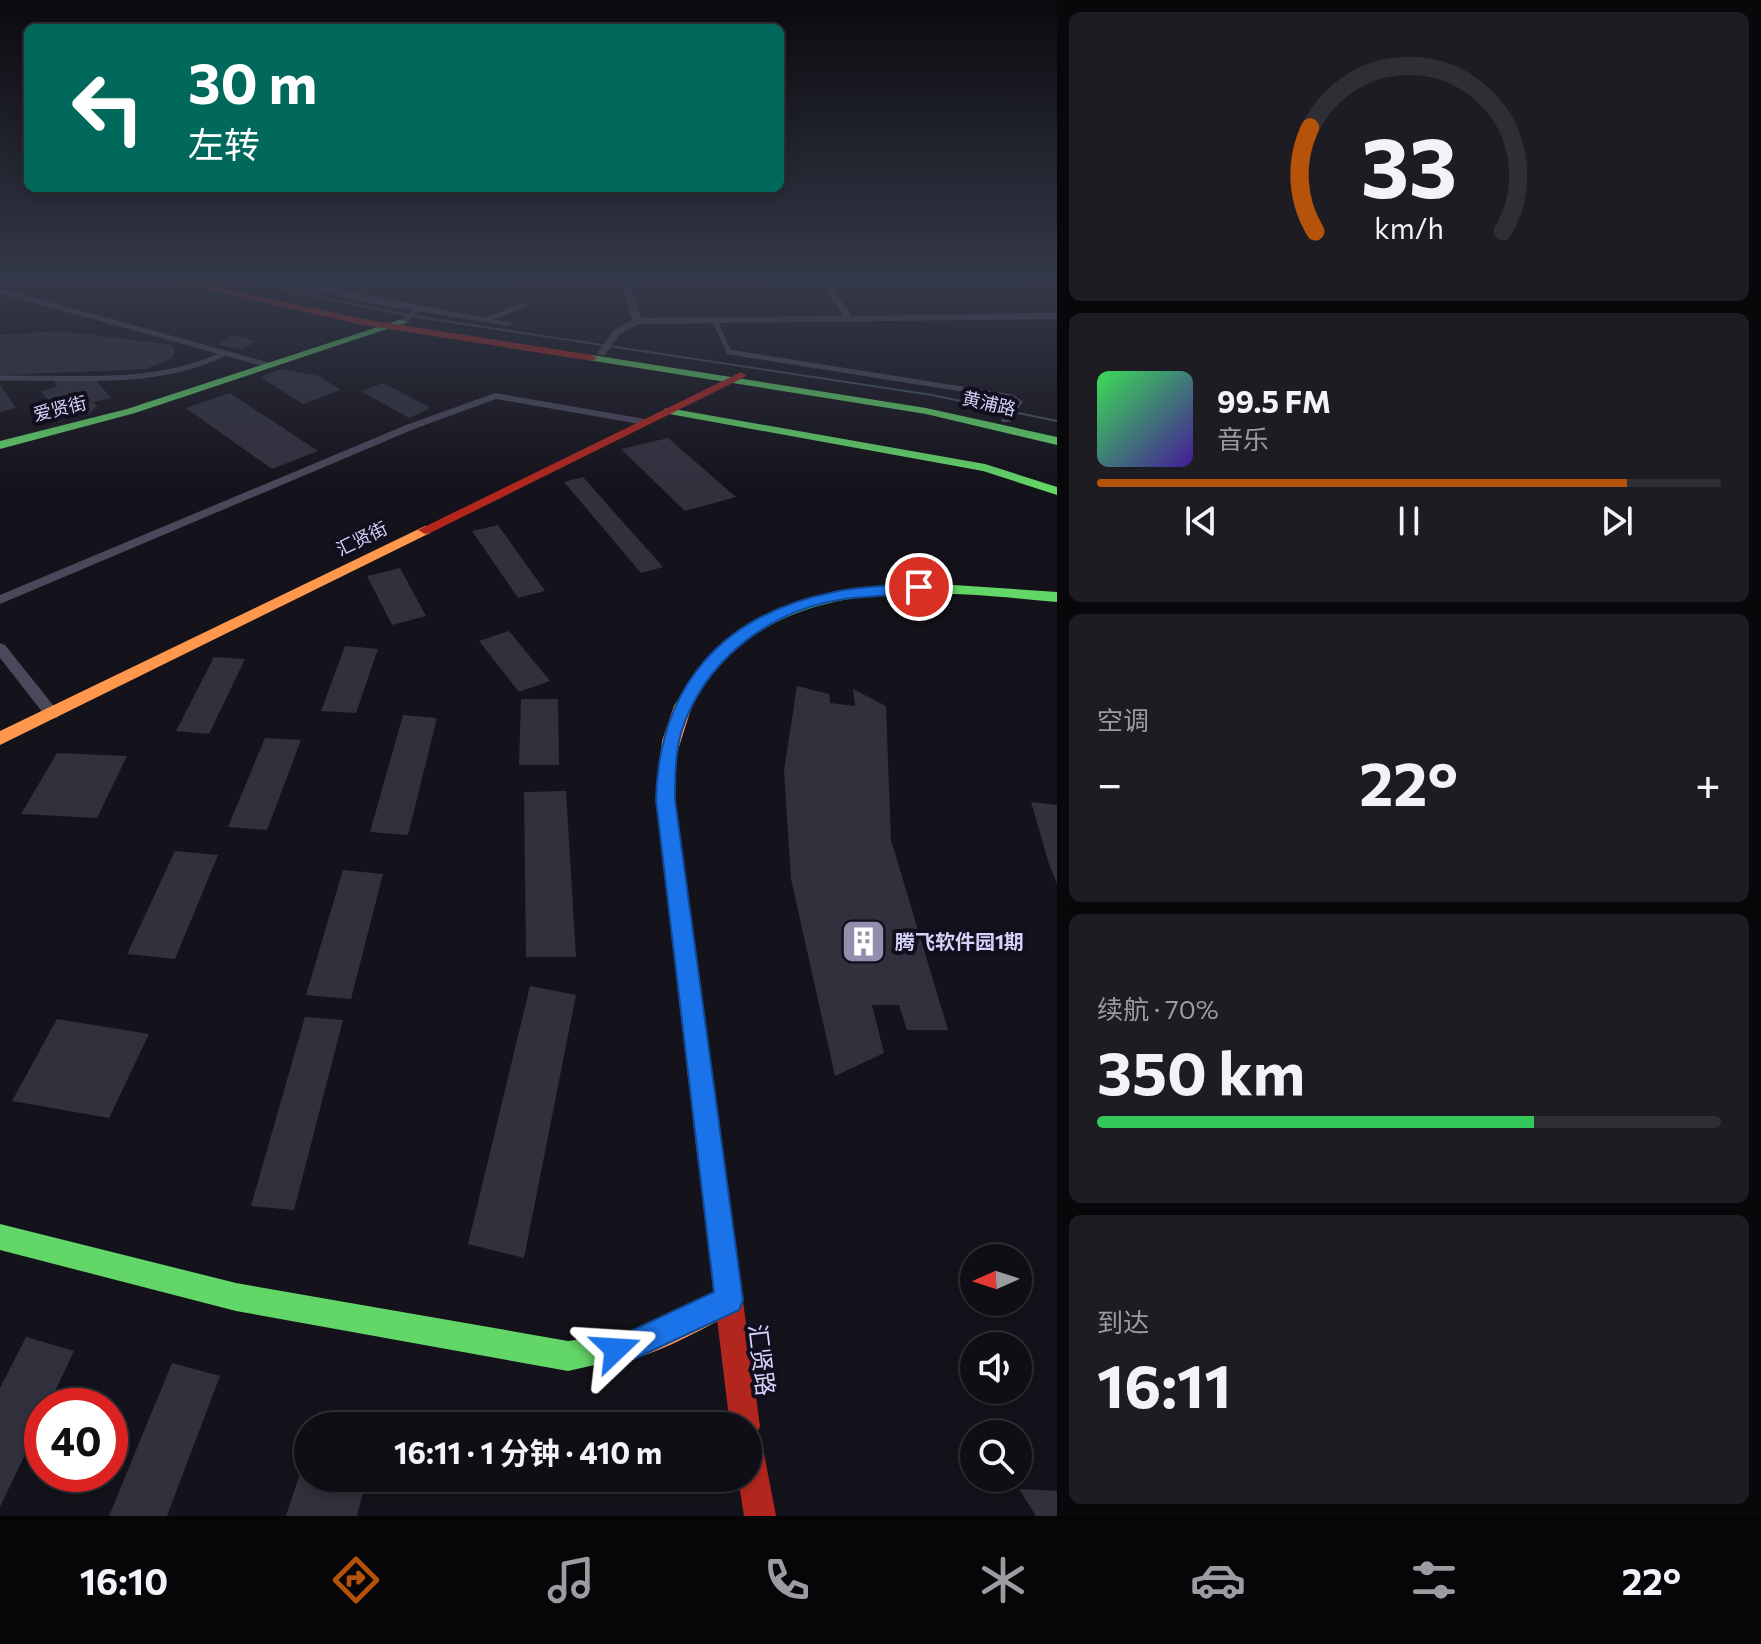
<!DOCTYPE html>
<html lang="zh">
<head>
<meta charset="utf-8">
<style>
	body { margin:0; font-family:Commissioner,"Noto Sans SC",sans-serif; background:#1d1c22; color:#f1f3f6; height:100vh; display:flex; flex-direction:column; font-size:30px; white-space:nowrap }
	* { box-sizing:border-box; margin:0 }
	p { font-size:26px; color:#9b9ca0 }
	.icon { flex:none; width:44px; height:44px; fill:none; stroke:currentColor; stroke-width:2; stroke-linecap:round; stroke-linejoin:round }
	.map { position:relative; flex:1; overflow:hidden }
	.panel { display:flex; flex-direction:column; gap:12px; padding:12px; background:#08080b; width:704px }
	.panel>* { flex:none }
	.banner { position:absolute; left:24px; top:24px; width:760px; height:168px; border-radius:12px; box-shadow:0 4px 12px #0003,0 0 0 2px #2f2e34; background:#00695c; color:#fff; overflow:hidden }
	.needle { width:52px; rotate:267deg }
	.tools { position:absolute; left:960px; top:1244px; display:grid; gap:16px }
	.tools a { display:grid; place-items:center; width:72px; height:72px; border-radius:50%; background:#0f0e14; box-shadow:0 4px 12px #0003,0 0 0 2px #2f2e34; font-size:40px }
	.speed { position:absolute; left:24px; top:1388px; display:flex; gap:16px; font-size:40px; font-weight:700; text-align:center }
	.speed>* { display:grid; place-content:center; width:104px; height:104px; border-radius:50%; background:#0f0e14; box-shadow:0 4px 12px #0003,0 0 0 2px #2f2e34; line-height:1 }
	.speed .limit { border:12px solid #d22; background:#fff; color:#111 }
	.pin { position:absolute; display:grid; place-items:center; width:68px; height:68px; color:#fff; margin:-34px; border:4px solid #fff; border-radius:50%; box-shadow:0 2px 8px #0007 }
	.me { position:absolute; width:88px; margin:-44px; rotate:70deg; stroke-linejoin:round; filter:drop-shadow(0 0 6px #0008) }
	.turn { display:flex; align-items:center; gap:28px; height:168px; padding:0 32px; font-size:36px }
	.turn .icon { width:104px; height:104px; stroke-width:2.5 }
	.turn b { display:block; font-size:56px; line-height:68px }
	.big { font-size:60px; font-weight:700; line-height:1.1 }
	.panel .tile { flex:1; display:flex; flex-direction:column; justify-content:center; gap:12px; min-width:0; padding:0 28px; border-radius:12px; background:#1d1c22 }
	.panel .dial { align-items:center; gap:0 }
	.dial svg { height:208px; overflow:visible; fill:none; stroke:#2f2e34; stroke-width:7; stroke-linecap:round; text-anchor:middle }
	.dial text { fill:#f1f3f6; stroke:none }
	.song { display:flex; align-items:center; gap:24px }
	.cover { width:96px; height:96px; border-radius:12px; background:linear-gradient(135deg,hsl(130 70% 55%),hsl(260 70% 35%)) }
	.played { height:8px; border-radius:4px; background:linear-gradient(90deg,#b45309 85%,#2f2e34 85%) }
	.keys { display:flex; justify-content:space-around; direction:ltr }
	.heat { display:flex; justify-content:space-between; align-items:center; font-size:44px; direction:ltr }
	.charge { height:12px; border-radius:6px; background:linear-gradient(90deg,#34c759 70%,#2f2e34 0) }
	.trip { position:absolute; left:294px; top:1412px; width:468px; height:80px; border-radius:40px; background:#0f0e14; box-shadow:0 4px 12px #0003,0 0 0 2px #2f2e34; font-weight:700; line-height:80px; text-align:center }
	.tab-bar { display:flex; height:128px; justify-content:space-around; align-items:center; background:#060608; color:#9b9ca0 }
	.tab-bar .icon { width:56px; height:56px }
	.tab-bar .on { color:#b45309 }
	.tab-bar b { font-size:36px; color:#f1f3f6 }
	main { display:flex; flex:1; min-height:0 }
	.map>svg:first-child { display:block }
</style>
</head>
<body>
<main>
<div class="map">
<svg width="1057" height="1516" viewBox="0 0 1057 1516">
	<rect width="100%" height="100%" fill="#14121a"/>
	<path fill="#32303d" d="M300,277H358L354,285L326,286L294,282Z
		M58,331L151,342L171,345L175,350L172,358L146,369L0,375V335Z
		M233,335L257,341L242,350L218,344Z
		M281,369L319,376L341,390L303,404L260,377Z
		M63,376L94,378L111,398L93,402L97,406L89,414L56,411L41,391L57,387L54,383Z
		M383,383L431,408L409,418L361,391Z
		M0,385L16,408L0,412Z
		M230,393L318,451L272,469L186,408Z
		M668,438L736,497L685,511L621,449Z
		M583,477L663,567L641,573L564,482Z
		M498,525L545,591L518,598L472,531Z
		M400,568L426,616L392,625L367,576Z
		M509,631L550,681L519,692L479,641Z
		M345,646L378,649L356,713L321,711Z
		M214,657L245,659L209,734L176,731Z
		M797,686L829,694L830,703L855,706L853,689L886,706L891,840L948,1030H907L899,1005H872L884,1053L835,1076L791,879L784,771Z
		M521,699H558L559,765H519Z
		M403,715L437,718L408,835L370,832Z
		M265,738L301,740L267,830L228,827Z
		M57,753L127,756L97,818L21,814Z
		M566,791L576,957H526L524,792Z
		M1031,802L1057,805V884L1049,864Z
		M175,851L218,855L175,959L127,954Z
		M343,870L383,874L351,999L306,995Z
		M530,986L576,995L524,1258L468,1244Z
		M305,1017L343,1020L294,1210L251,1206Z
		M57,1019L149,1034L109,1118L12,1101Z
		M26,1337L74,1351L48,1406H42V1419L0,1507V1388Z
		M172,1363L220,1376L167,1516H109Z
		M319,1412L365,1425V1426H314Z
		M308,1449V1478H367L357,1516H286Z
		M1019,1489L1057,1491V1516H1036Z"/>
	<g fill="none" stroke-linecap="round" stroke-linejoin="round">
		<path stroke="#4a485b" stroke-width="5" d="M0,291L268,365
			M488,319L524,305
			M714,319L729,352L1012,397L1018,401
			M403,322L419,308
			M0,378C72,377 159,387 225,353"/>
		<path fill="#4a485b" fill-rule="evenodd" d="M256,277H274L513,323L509,326L381,305Z
			M620,277H628L641,318L843,316L817,277H825L852,316L1057,313V319L639,324L620,334L605,355H599L597,353L614,330L632,320Z
			M495,393L645,419L650,422L645,425L496,399L414,429L0,604V595L406,425Z
			M1014,399L1023,401L1010,422H1002L1001,420Z
			M0,643L5,645L57,710L60,714L57,718H47L0,658Z"/>
		<path fill="#63d668" fill-rule="evenodd" d="M399,320L408,322L135,413L0,449V441L127,409Z
			M592,355L926,408L1057,437V445L926,414L588,360V356Z
			M668,408L985,464L1057,487V495L983,471L664,413V409Z
			M900,585H954L1057,592V602C947,592 803,573 720,665C708,678 699,695 689,710L683,712L674,706C732,613 797,595 900,585Z
			M0,1224L236,1283L568,1341L611,1335L621,1339L625,1349L621,1359L568,1371L236,1311L0,1250Z"/>
		<path fill="#ff974d" fill-rule="evenodd" d="M425,526L432,530L430,533L0,745V731Z
			M683,700L692,706L677,753L674,802L724,1162L720,1171L711,1175L702,1171L698,1162L656,802L662,741L674,706Z
			M729,1286L739,1290L743,1300L739,1310C708,1325 632,1372 601,1359L597,1349L601,1339L632,1331Z"/>
		<path fill="#b3261e" fill-rule="evenodd" d="M151,277H170L363,319L592,355L597,358L592,361L363,325Z
			M741,372L746,375L745,377L430,533L425,534L418,530Z
			M711,1149L720,1153L724,1162L760,1426L756,1436L763,1448L776,1516H744L738,1478H748V1426H730L698,1162L702,1153Z"/>
		<path stroke="#445461" stroke-width="2" d="M224,277L411,316L932,395L1057,421"/>
	</g>
	<linearGradient id="sky" x2="0" y2="1"><stop stop-color="#0b0a0e"/><stop offset="0.57" stop-color="#343949"/><stop offset="1" stop-color="#343949" stop-opacity="0"/></linearGradient>
	<rect width="1057" height="490" fill="url(#sky)"/>
	<path fill="#1a73e8" stroke="#114b97" stroke-width="2" d="M919,583L925,584V590C897,597 867,595 839,600C767,612 703,662 681,733C675,755 675,778 675,800L743,1300L739,1310L634,1359L616,1363L605,1359L601,1349L605,1338L631,1331L714,1292L656,800C659,686 721,615 834,592C862,586 891,586 919,583Z"/>
	<defs>
		<symbol id="building-square" viewBox="-11 -11 22 22"><rect x="-9" y="-9" width="18" height="18" rx="4" fill="#918fab" stroke="#110f1e"/><path d="M-4-6H4V6H1V3H-1V6H-4ZM-2.5-4.3h1.7v1.8h-1.7ZM.8-4.3h1.7v1.8H.8ZM-2.5-1h1.7V.8h-1.7ZM.8-1h1.7V.8H.8Z" fill="#fff"/></symbol>
	</defs>
	<g fill-rule="evenodd">
		<use href="#building-square" x="838" y="916" width="51" height="51"/>
	</g>
	<g text-anchor="middle" stroke-width="8" stroke-linejoin="round" paint-order="stroke">
		<g font-size="18" fill="#d5d2f9" stroke="#110f1e">
			<text transform="translate(989 404) rotate(13)" y="6">黄浦路</text>
			<text transform="translate(60 409) rotate(-14)" y="6">爱贤街</text>
			<text transform="translate(362 539) rotate(-26)" y="6">汇贤街</text>
		</g>
		<g font-size="20" font-weight="bold" fill="#d5d2f9" stroke="#110f1e" text-anchor="start">
			<text x="895" y="949">腾飞软件园1期</text>
		</g>
		<g font-size="24" fill="#d5d2f9" stroke="#110f1e">
			<text transform="translate(761 1360) rotate(83)" y="8">汇贤路</text>
		</g>
	</g>
</svg>
<div class="tools">
<a><svg class="needle" viewBox="-14 -14 28 28"><path d="M0-13l5 13h-10z" fill="#e53935"/><path d="M0 13l5-13h-10z" fill="#9b9ca0"/></svg></a>
<a><svg class="icon" aria-label="sound" viewBox="0 0 24 24"><path d="M4 9h4l5-4v14l-5-4H4zM17 9q2 3 0 6"/></svg></a>
<a><svg class="icon" aria-label="search" viewBox="0 0 24 24"><circle cx="10" cy="10" r="6"/><path d="M15 15l6 6"/></svg></a>
</div>
<div class="speed"><div class="limit">40</div></div>
<div class="pin" style="left:919px;top:587px;background:#d93025"><svg class="icon" aria-label="arrive" viewBox="0 0 24 24"><path d="M6 21V4h12l-3 4 3 4H6"/></svg></div>
<svg class="me" style="left:616px;top:1349px" viewBox="-20 -20 40 40"><path d="M0-17L14 15 0 8-14 15z" fill="#1a73e8" stroke="#fff" stroke-width="4"/></svg>
<div class="trip">16:11 · 1 分钟 · 410 m</div>
<div class="banner">
<div class="turn"><svg class="icon" aria-label="left" viewBox="0 0 24 24"><path d="M17 20v-9H6M10 6l-5 5 5 5"/></svg><div><b>30 m</b>左转</div></div>
</div>
</div>
<section class="panel">
<div class="tile dial"><svg viewBox="0 0 100 80">
<path d="M14 69A42 42 0 1 1 86 69"/>
<path d="M14 69A42 42 0 0 1 12 29" stroke="#b45309"/>
<text x="50" y="56" font-size="32" font-weight="700">33</text>
<text x="50" y="72" font-size="11">km/h</text>
</svg></div>
<div class="tile">
<div class="song"><i class="cover"></i><div><b>99.5 FM</b><p>音乐</p></div></div>
<div class="played"></div>
<div class="keys"><svg class="icon" aria-label="previous" viewBox="0 0 24 24"><path d="M18 5L8 12l10 7zM5 5v14"/></svg><svg class="icon" aria-label="pause" viewBox="0 0 24 24"><path d="M8 5v14M16 5v14"/></svg><svg class="icon" aria-label="next" viewBox="0 0 24 24"><path d="M6 5l10 7-10 7zM19 5v14"/></svg></div>
</div>
<div class="tile"><p>空调</p>
<div class="heat"><a>−</a><b class="big">22°</b><a>+</a></div>
</div>
<div class="tile"><p>续航 · 70%</p><b class="big">350 km</b><div class="charge"></div></div>
<div class="tile"><p>到达</p><b class="big">16:11</b></div>
</section>
</main>
<nav class="tab-bar">
<b>16:10</b>
<svg class="icon on" aria-label="directions" viewBox="0 0 24 24"><path d="M12 3l9 9-9 9-9-9zM9 14v-3h6M13 9l2 2-2 2"/></svg>
<svg class="icon" aria-label="music" viewBox="0 0 24 24"><path d="M9 18V5l10-2v13"/><circle cx="6" cy="18" r="3"/><circle cx="16" cy="16" r="3"/></svg>
<svg class="icon" aria-label="phone" viewBox="0 0 24 24"><path d="M5 4h4l2 5-3 2q2 4 5 5l2-3 5 2v4C11 20 4 13 5 4z"/></svg>
<svg class="icon" aria-label="climate" viewBox="0 0 24 24"><path d="M12 3v18M4 7l16 10M4 17L20 7"/></svg>
<svg class="icon" aria-label="car" viewBox="0 0 24 24"><path d="M5 17H2v-5l4-1 3-4h7l3 4 3 1v5h-3M9 17h6M6 11h13"/><circle cx="7" cy="17" r="2"/><circle cx="17" cy="17" r="2"/></svg>
<svg class="icon" aria-label="filters" viewBox="0 0 24 24"><path d="M4 7h16M4 17h16"/><circle cx="9" cy="7" r="2"/><circle cx="15" cy="17" r="2"/></svg>
<b>22°</b>
</nav>
</body>
</html>
